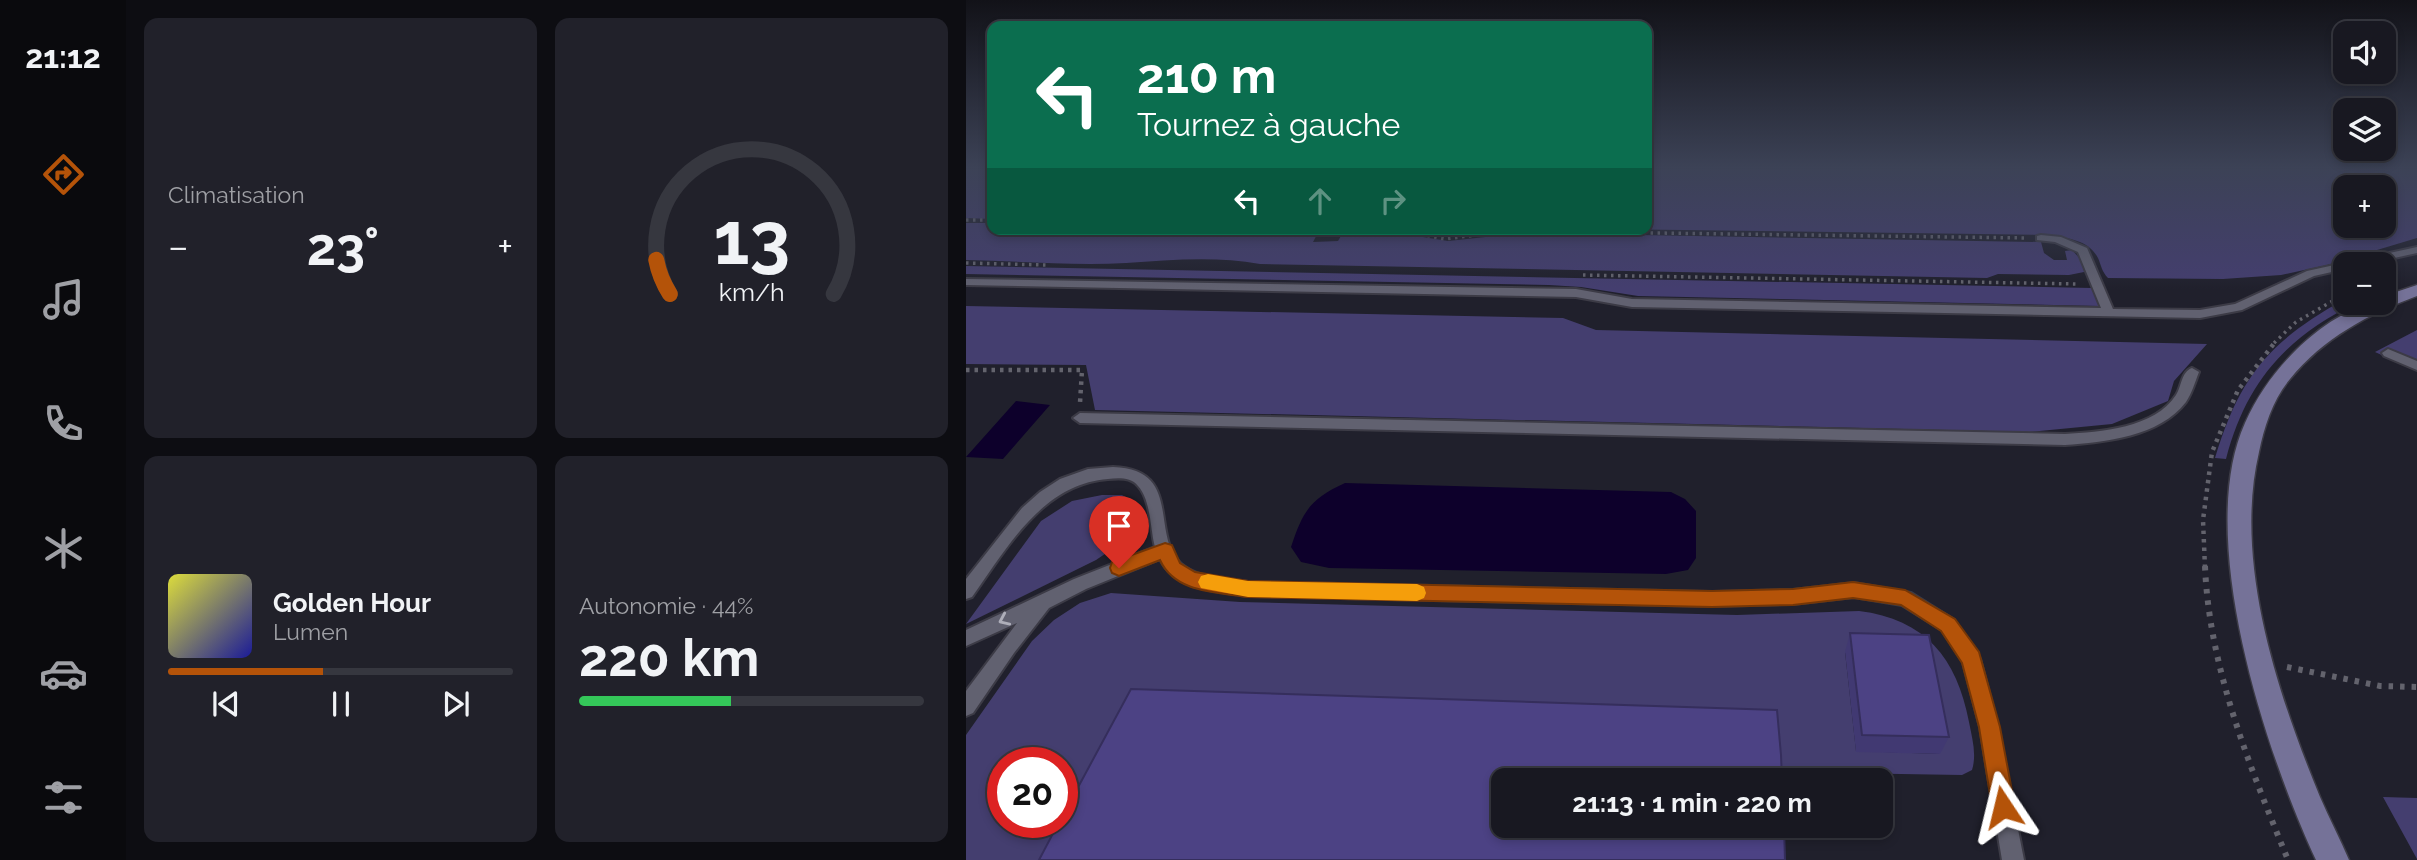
<!DOCTYPE html>
<html lang="fr">
<head>
<meta charset="utf-8">
<style>
	body { margin:0; font-family:Raleway,sans-serif; background:#21212a; color:#f1f3f6; height:100vh; display:flex; flex-direction:column; font-size:26px; white-space:nowrap }
	* { box-sizing:border-box; margin:0 }
	p { font-size:23px; color:#9fa0a5 }
	.icon { flex:none; width:38px; height:38px; fill:none; stroke:currentColor; stroke-width:2; stroke-linecap:round; stroke-linejoin:round }
	.map { position:relative; flex:1; overflow:hidden }
	.details { display:flex; flex-direction:column; gap:18px; padding:18px; background:#0d0d12; width:840px }
	.details>* { flex:none }
	.top-card { position:absolute; left:21px; top:21px; width:665px; height:214px; border-radius:14px; box-shadow:0 4px 10px #0003,0 0 0 2px #36373f; background:#0b6e4f; color:#fff; overflow:hidden }
	.fabs { position:absolute; left:1367px; top:21px; display:grid; gap:14px }
	.fabs a { display:grid; place-items:center; width:63px; height:63px; border-radius:14px; background:#181821; box-shadow:0 4px 10px #0003,0 0 0 2px #36373f; font-size:35px }
	.speed { position:absolute; left:21px; top:747px; display:flex; gap:14px; font-size:35px; font-weight:700; text-align:center }
	.speed>* { display:grid; place-content:center; width:91px; height:91px; border-radius:50%; background:#181821; box-shadow:0 4px 10px #0003,0 0 0 2px #36373f; line-height:1 }
	.speed .limit { border:10px solid #d22; background:#fff; color:#111 }
	.pin { position:absolute; display:grid; place-items:center; width:60px; height:60px; color:#fff; margin:-72px -30px; border-radius:50% 50% 50% 0; rotate:-45deg; box-shadow:0 0 7px #0007 }
	.pin .icon { rotate:45deg }
	.me { position:absolute; width:77px; margin:-38px; rotate:350deg; stroke-linejoin:round; filter:drop-shadow(0 0 5px #0008) }
	.turn { display:flex; align-items:center; gap:24px; height:147px; padding:0 35px; font-size:32px }
	.turn .icon { width:91px; height:91px; stroke-width:2.5 }
	.turn b { display:block; font-size:49px; line-height:60px }
	.lanes { display:flex; align-items:center; height:66px; padding:0 35px; background:#0003; justify-content:center; gap:35px; direction:ltr }
	.lanes .off { opacity:.35 }
	.big { font-size:52px; font-weight:700; line-height:1.1 }
	.details .tile { flex:1; display:flex; flex-direction:column; justify-content:center; gap:10px; min-width:0; padding:0 24px; border-radius:14px; background:#21212a }
	.details .dial { align-items:center; gap:0 }
	.dial svg { height:182px; overflow:visible; fill:none; stroke:#36373f; stroke-width:7; stroke-linecap:round; text-anchor:middle }
	.dial text { fill:#f1f3f6; stroke:none }
	.song { display:flex; align-items:center; gap:21px }
	.cover { width:84px; height:84px; border-radius:10px; background:linear-gradient(135deg,hsl(60 70% 55%),hsl(240 70% 35%)) }
	.played { height:7px; border-radius:4px; background:linear-gradient(90deg,#b45309 45%,#36373f 45%) }
	.keys { display:flex; justify-content:space-around; direction:ltr }
	.heat { display:flex; justify-content:space-between; align-items:center; font-size:38px; direction:ltr }
	.charge { height:10px; border-radius:5px; background:linear-gradient(90deg,#34c759 44%,#36373f 0) }
	.details .tiles { flex:1; display:grid; gap:18px; grid-template-columns:repeat(2,1fr) }
	.trip { position:absolute; left:525px; top:768px; width:402px; height:70px; border-radius:14px; background:#181821; box-shadow:0 4px 10px #0003,0 0 0 2px #36373f; font-weight:700; line-height:70px; text-align:center }
	main { display:flex; flex:1; min-height:0 }
	.tab-bar { display:flex; flex-direction:column; width:126px; justify-content:space-around; align-items:center; background:#0a0a0d; color:#9fa0a5 }
	.tab-bar .icon { width:49px; height:49px }
	.tab-bar .active { color:#b45309 }
	.tab-bar b { font-size:32px; color:#f1f3f6 }
	.map>svg:first-child { display:block }
</style>
</head>
<body>
<main>
<nav class="tab-bar">
<b>21:12</b>
<svg class="icon active" aria-label="directions" viewBox="0 0 24 24"><path d="M12 3l9 9-9 9-9-9zM9 14v-3h6M13 9l2 2-2 2"/></svg>
<svg class="icon" aria-label="music" viewBox="0 0 24 24"><path d="M9 18V5l10-2v13"/><circle cx="6" cy="18" r="3"/><circle cx="16" cy="16" r="3"/></svg>
<svg class="icon" aria-label="phone" viewBox="0 0 24 24"><path d="M5 4h4l2 5-3 2q2 4 5 5l2-3 5 2v4C11 20 4 13 5 4z"/></svg>
<svg class="icon" aria-label="climate" viewBox="0 0 24 24"><path d="M12 3v18M4 7l16 10M4 17L20 7"/></svg>
<svg class="icon" aria-label="car" viewBox="0 0 24 24"><path d="M5 17H2v-5l4-1 3-4h7l3 4 3 1v5h-3M9 17h6M6 11h13"/><circle cx="7" cy="17" r="2"/><circle cx="17" cy="17" r="2"/></svg>
<svg class="icon" aria-label="filters" viewBox="0 0 24 24"><path d="M4 7h16M4 17h16"/><circle cx="9" cy="7" r="2"/><circle cx="15" cy="17" r="2"/></svg>
</nav>
<section class="details">
<div class="tiles">
<div class="tile"><p>Climatisation</p>
<div class="heat"><a>−</a><b class="big">23°</b><a>+</a></div>
</div>
<div class="tile dial"><svg viewBox="0 0 100 80">
<path d="M14 69A42 42 0 1 1 86 69"/>
<path d="M14 69A42 42 0 0 1 8 54" stroke="#b45309"/>
<text x="50" y="56" font-size="32" font-weight="700">13</text>
<text x="50" y="72" font-size="11">km/h</text>
</svg></div>
<div class="tile">
<div class="song"><i class="cover"></i><div><b>Golden Hour</b><p>Lumen</p></div></div>
<div class="played"></div>
<div class="keys"><svg class="icon" aria-label="previous" viewBox="0 0 24 24"><path d="M18 5L8 12l10 7zM5 5v14"/></svg><svg class="icon" aria-label="pause" viewBox="0 0 24 24"><path d="M8 5v14M16 5v14"/></svg><svg class="icon" aria-label="next" viewBox="0 0 24 24"><path d="M6 5l10 7-10 7zM19 5v14"/></svg></div>
</div>
<div class="tile"><p>Autonomie · 44%</p><b class="big">220 km</b><div class="charge"></div></div>
</div>
</section>
<div class="map">
<svg width="1451" height="860" viewBox="0 0 1451 860">
	<rect width="100%" height="100%" fill="#20202c"/>
	<path fill="#443e6f" fill-rule="evenodd" d="M0,169H26V219L0,218Z
		M681,169H1451V238L1361,265L1315,275L1257,279L1142,278C1136,272 1135,265 1132,258C1123,240 1103,239 1086,235L638,229H681ZM1379,187H1418V226H1379Z
		M0,223H26V229H354L347,242L372,241L379,229L413,230L482,241L557,233L1075,242L1078,253L1088,260H1101L1099,251L1106,250L1117,262L1118,272L1103,275L1032,274L1021,278L294,264C250,256 204,260 160,263C108,266 53,261 0,260Z
		M0,266L1126,288L1133,306L672,296L615,287L583,285L0,274Z
		M1379,299V303H1390C1319,338 1280,383 1260,459L1249,458C1274,375 1304,341 1379,299Z
		M0,306L597,318L630,330L1241,344L1208,381L1202,401L1146,424L1064,432L129,410L120,365L0,364Z
		M1451,330V371L1409,352Z
		M136,495H156L172,504L173,521L161,539L130,560L0,624L75,521L106,501Z
		M145,593L274,602L771,615L893,611C959,619 991,658 1003,722C1006,738 1011,754 1006,770L996,775L812,772L808,728L104,860H0V735L66,641L88,620L114,603ZM879,652L973,754L890,751ZM37,763H96V822H37Z
		M1417,797L1451,798V859Z"/>
	<path fill="#0d002b" d="M50,401L84,405L37,459L0,457Z
		M379,483L705,492L719,499L730,511V558L722,570L700,574L363,568L335,562L325,547C337,511 344,499 379,483Z"/>
	<g fill="none" stroke-linecap="round" stroke-linejoin="round">
		<defs>
			<path id="service" d="M1075,235L1095,237L1121,248L1147,309L1234,310L1269,304L1341,271L1451,247V253L1401,264H1379V269L1348,276L1276,310L1234,318L666,307L610,297L0,285V279L610,289L666,299L1135,308L1112,252L1089,242L1071,240V236Z
				M1422,349L1451,361V370L1418,356L1416,353Z
				M1226,368L1233,372C1229,382 1226,393 1220,402C1193,437 1139,442 1099,445L114,423L107,418L114,413L1099,434C1134,432 1189,428 1210,395C1216,386 1215,372 1226,368Z
				M147,467C220,469 181,540 219,567C236,579 262,579 282,582L746,592L827,590L888,583L945,593L988,620L1014,659L1032,727L1058,860H1036L1014,727L997,662L976,630L936,605L888,597L827,604L746,606L282,596C251,591 209,591 194,559L120,589L83,608L48,653L7,713L0,716V691L51,623L0,646V630L108,579L189,547C184,529 185,500 172,486C165,477 152,478 142,479C76,484 41,548 6,597L0,599V579L56,508L74,492L94,479L122,469Z"/>
			<path id="secondary" d="M1451,285V296C1403,314 1357,338 1324,379C1307,399 1298,427 1293,452C1267,562 1312,695 1354,797C1363,818 1374,839 1383,860H1350C1300,753 1228,536 1279,423C1292,394 1309,371 1331,349C1353,328 1386,303 1418,303V296Z"/>
		</defs>
		<use href="#service" stroke="#3c3b46" stroke-width="4"/>
		<use href="#secondary" stroke="#3c3b46" stroke-width="3"/>
		<path stroke="#63636d" stroke-width="3.5" stroke-dasharray="2.5 4.5" stroke-linecap="butt" d="M0,220H26
			M427,229L479,239L543,231L1061,238
			M0,263L80,265
			M617,275L1112,284
			M1308,343L1330,322L1379,294"/>
		<path stroke="#63636d" stroke-width="4.5" stroke-dasharray="3.5 5" stroke-linecap="butt" d="M0,370H116L114,403
			M1239,568L1237,520L1246,452L1272,390L1310,341"/>
		<path stroke="#63636d" stroke-width="6" stroke-dasharray="4.5 7" stroke-linecap="butt" d="M1239,566C1243,668 1284,767 1322,860
			M1321,667L1414,686L1451,687"/>
		<use href="#service" fill="#616170" fill-rule="evenodd"/>
		<use href="#secondary" fill="#757298" fill-rule="evenodd"/>
	</g>
	<path fill="#413972" d="M884,633L983,737L974,754L890,752L879,652Z"/>
	<path fill="#4c4284" stroke="#352e5c" stroke-width="2" d="M884,633L963,635L983,737L896,735Z
		M165,689L811,710L815,755L816,780H537V826H818L819,860H73L93,822H96V817Z"/>
	<defs><path id="oneway-chevron" d="M-2-3.5L2.5 0L-2 3.5" fill="none" stroke-width="1.6" stroke-linecap="round" stroke-linejoin="round" transform="scale(1.75)"/></defs>
	<use stroke="#aeaeb9" href="#oneway-chevron" transform="translate(38 620) rotate(156)"/>
	<linearGradient id="sky" x2="0" y2="1"><stop stop-color="#121218"/><stop offset="0.58" stop-color="#3c4256"/><stop offset="1" stop-color="#3c4256" stop-opacity="0"/></linearGradient>
	<rect width="1451" height="289" fill="url(#sky)"/>
	<path fill="#b45309" stroke="#753606" stroke-width="2" d="M199,543L206,545L214,563L229,572L282,581L746,591L827,589L887,582L939,590L989,619L1013,652L1034,727L1049,807L1046,815L1037,818L1029,815L1026,807L1013,727L996,663L975,631L935,605L887,598L827,605L746,607L282,597C250,592 209,593 194,560L153,576L146,573L144,568L146,562Z"/>
	<path fill="#f59e0b" d="M242,574L282,581L451,584L458,587L460,593L458,598L451,601L282,597L235,588L232,582L235,576Z"/>
</svg>
<div class="fabs">
<a><svg class="icon" aria-label="sound" viewBox="0 0 24 24"><path d="M4 9h4l5-4v14l-5-4H4zM17 9q2 3 0 6"/></svg></a>
<a><svg class="icon" aria-label="layers" viewBox="0 0 24 24"><path d="M12 4l9 5-9 5-9-5zM3 14l9 5 9-5"/></svg></a>
<a>+</a>
<a>−</a>
</div>
<div class="speed"><div class="limit">20</div></div>
<div class="pin" style="left:153px;top:568px;background:#d93025"><svg class="icon" aria-label="arrive" viewBox="0 0 24 24"><path d="M6 21V4h12l-3 4 3 4H6"/></svg></div>
<svg class="me" style="left:1037px;top:807px" viewBox="-20 -20 40 40"><path d="M0-17L14 15 0 8-14 15z" fill="#b45309" stroke="#fff" stroke-width="4"/></svg>
<div class="trip">21:13 · 1 min · 220 m</div>
<div class="top-card">
<div class="turn"><svg class="icon" aria-label="left" viewBox="0 0 24 24"><path d="M17 20v-9H6M10 6l-5 5 5 5"/></svg><div><b>210 m</b>Tournez à gauche</div></div>
<div class="lanes"><svg class="icon" aria-label="left" viewBox="0 0 24 24"><path d="M17 20v-9H6M10 6l-5 5 5 5"/></svg><svg class="icon off" aria-label="ahead" viewBox="0 0 24 24"><path d="M12 20V5M6 11l6-6 6 6"/></svg><svg class="icon off" aria-label="right" viewBox="0 0 24 24"><path d="M7 20v-9h11M14 6l5 5-5 5"/></svg></div>
</div>
</div>
</main>
</body>
</html>
